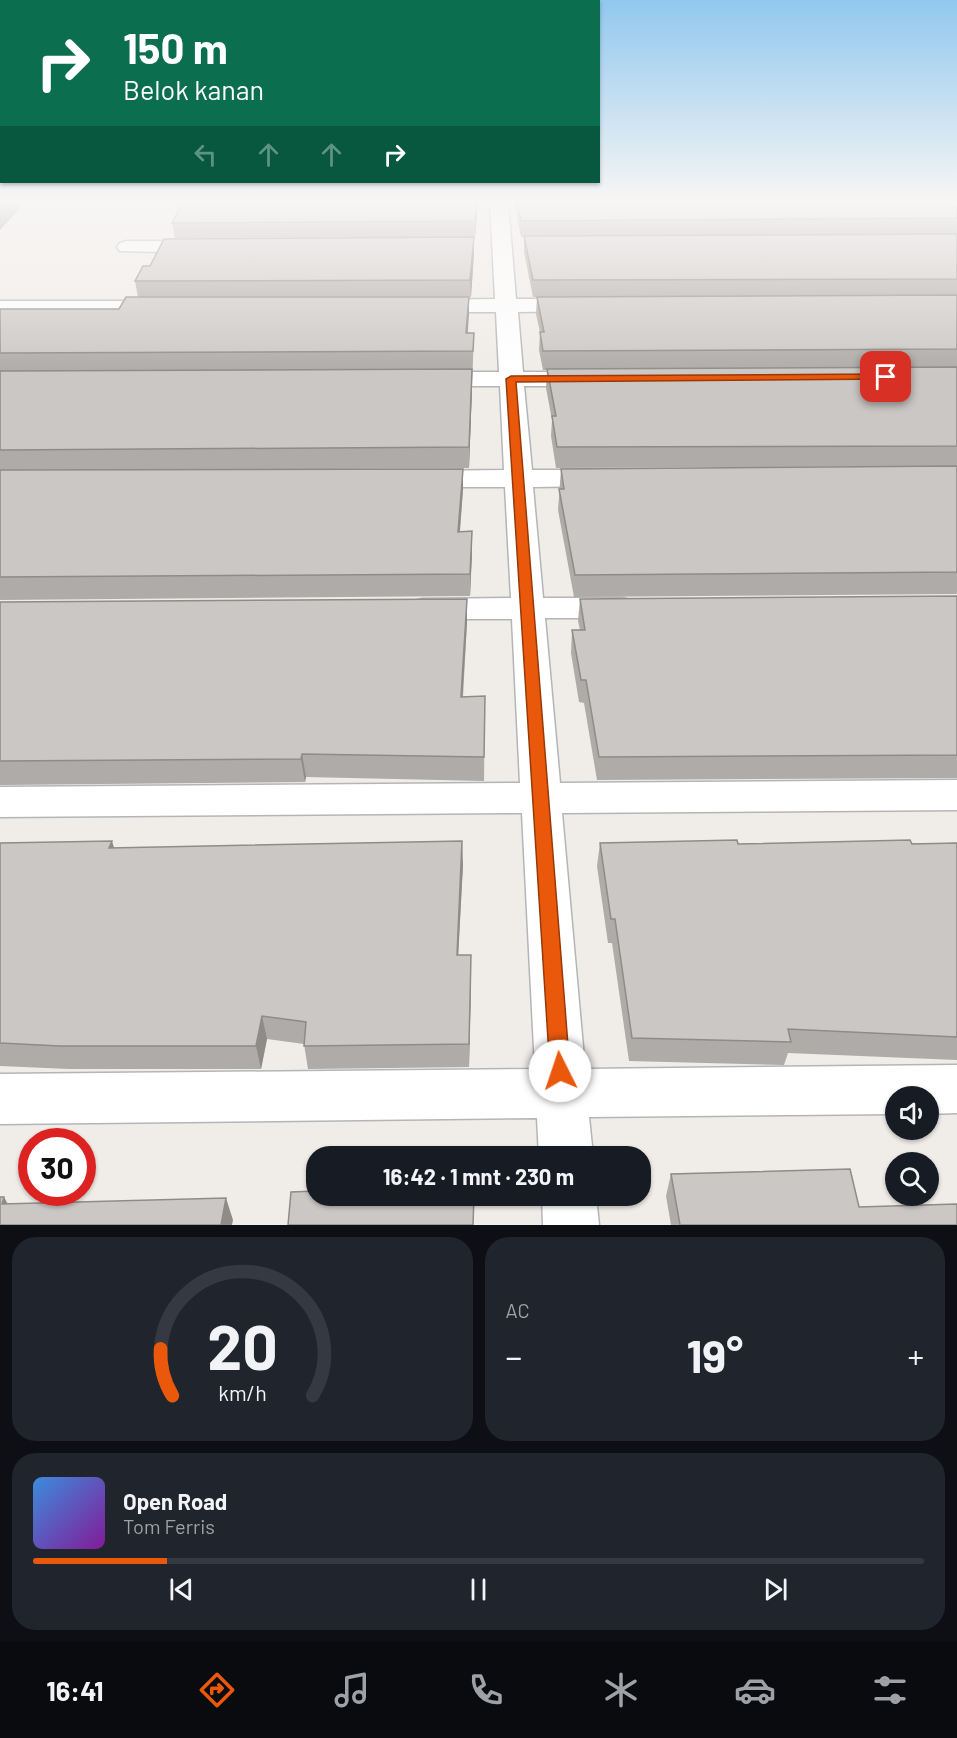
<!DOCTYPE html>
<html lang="id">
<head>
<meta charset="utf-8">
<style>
	body { margin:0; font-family:Barlow,sans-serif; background:#20242c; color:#f1f3f6; height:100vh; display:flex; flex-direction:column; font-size:22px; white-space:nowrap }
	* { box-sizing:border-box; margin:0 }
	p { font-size:20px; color:#9ea1a6 }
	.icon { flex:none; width:33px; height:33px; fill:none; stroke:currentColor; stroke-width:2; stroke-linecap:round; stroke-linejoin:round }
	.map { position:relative; height:1225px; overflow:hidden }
	.details { display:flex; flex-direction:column; gap:12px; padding:12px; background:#0d0f14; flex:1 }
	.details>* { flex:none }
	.banner { position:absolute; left:0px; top:0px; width:600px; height:183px; box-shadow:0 2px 4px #0004; background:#0b6e4f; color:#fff; overflow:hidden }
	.controls { position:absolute; left:885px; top:1086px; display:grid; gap:12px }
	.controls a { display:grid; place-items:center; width:54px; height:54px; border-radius:50%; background:#171b24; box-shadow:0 2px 4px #0004; font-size:30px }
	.speed { position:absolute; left:18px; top:1128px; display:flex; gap:12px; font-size:30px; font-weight:700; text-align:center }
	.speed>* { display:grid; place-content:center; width:78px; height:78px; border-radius:50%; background:#171b24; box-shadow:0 2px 4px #0004; line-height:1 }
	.speed .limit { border:9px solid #d22; background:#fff; color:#111 }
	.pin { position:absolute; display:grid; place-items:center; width:51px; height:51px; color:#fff; margin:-26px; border-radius:12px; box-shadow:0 3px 9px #0006 }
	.me { position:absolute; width:66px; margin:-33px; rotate:356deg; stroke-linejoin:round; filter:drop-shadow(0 0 4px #0008) }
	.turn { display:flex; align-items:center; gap:21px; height:126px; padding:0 24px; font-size:27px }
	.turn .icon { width:78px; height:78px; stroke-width:2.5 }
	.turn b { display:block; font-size:42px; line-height:51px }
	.lanes { display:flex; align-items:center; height:57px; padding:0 24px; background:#0003; justify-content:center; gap:30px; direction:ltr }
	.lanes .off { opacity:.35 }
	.big { font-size:45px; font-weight:700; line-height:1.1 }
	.details .tile { flex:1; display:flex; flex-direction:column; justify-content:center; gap:9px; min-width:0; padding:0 21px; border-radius:24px; background:#20242c }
	.details .dial { align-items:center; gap:0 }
	.dial svg { height:156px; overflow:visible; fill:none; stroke:#363941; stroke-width:7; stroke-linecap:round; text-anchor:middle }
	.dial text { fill:#f1f3f6; stroke:none }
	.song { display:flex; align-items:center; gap:18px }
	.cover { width:72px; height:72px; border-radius:9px; background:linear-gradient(135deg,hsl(210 70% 55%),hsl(290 70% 35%)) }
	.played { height:6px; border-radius:3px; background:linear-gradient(90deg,#ea580c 15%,#363941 15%) }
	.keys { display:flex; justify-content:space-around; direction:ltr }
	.heat { display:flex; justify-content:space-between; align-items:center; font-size:33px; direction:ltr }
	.details .tiles { flex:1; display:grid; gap:12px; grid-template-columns:1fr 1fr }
	.tile:last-child { grid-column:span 2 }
	.trip { position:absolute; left:306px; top:1146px; width:345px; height:60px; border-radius:24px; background:#171b24; box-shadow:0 2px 4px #0004; font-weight:700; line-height:60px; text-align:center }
	.tab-bar { display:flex; height:96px; justify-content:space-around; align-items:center; background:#090b0e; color:#9ea1a6 }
	.tab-bar .icon { width:42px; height:42px }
	.tab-bar .on { color:#ea580c }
	.tab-bar b { font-size:27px; color:#f1f3f6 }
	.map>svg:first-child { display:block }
</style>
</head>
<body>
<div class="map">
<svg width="957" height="1225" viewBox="0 0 957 1225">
	<rect width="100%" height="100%" fill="#f0ece8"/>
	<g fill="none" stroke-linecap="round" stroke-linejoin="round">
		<defs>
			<path id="minor" d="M490,202H508L516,299H580L588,300L591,305L588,310L580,311L518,312L523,372H592L601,374L604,379L601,384L592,386H524L532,470H604L614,472L618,478L614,484L604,486L533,487L543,598H622L634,601L638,608L634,615L622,618H545L560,783L957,780V810L562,813L585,1069L957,1065V1113L928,1114V1096H896V1114L589,1117L593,1156H539L537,1118L0,1124V1074L535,1069L522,813L0,817V787L520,783L512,619H422L410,616L406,609L410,602L422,599L511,598L505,487H419L409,485L405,479L409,473L419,471L504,470L500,386H428L419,384L416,379L419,374L428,372H499L496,312H425L417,311L414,306L417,301L425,300L495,299Z
				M127,241H203L210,243L213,247L210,251L203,253L120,251L117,247L120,243Z
				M0,301H163L171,302L174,307L171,312L163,313H0Z
				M542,1196H596L599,1225H543Z"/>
		</defs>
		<use href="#minor" stroke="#b3b6b8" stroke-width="3"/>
		<use href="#minor" fill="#fff" fill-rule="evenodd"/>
	</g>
	<path fill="#afaba9" d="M478,202L475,237L175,238L172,223Z
		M514,202H951L957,208V466L556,468L551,436L552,420L546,388L547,370H543L539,350L540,332L536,314L537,297H533L524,252V237H521Z
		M474,237V253L471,297H469L468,333H474L469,468L187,470L463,489L460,532L472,553L470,596L0,600V309H119L138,297L135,281L150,266Z
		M957,466V594L574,597L558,510L561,469Z
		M957,596V778L597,780L584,703L579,702L571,653L572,630H580L578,621L580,599Z
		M467,599V622L463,697L485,696L484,781L306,777L305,782L0,785V602Z
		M0,843L463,864L458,955L471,979L469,1067L308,1069L304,1044L267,1039L261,1069H69L0,1066Z
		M600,843L738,844L957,843V1060L788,1053L784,1065L629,1061L612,943H608L597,866Z
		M671,1174L859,1207L957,1225H671L666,1196Z"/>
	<path fill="#8e8b89" d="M7,202H26L0,230V210Z
		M477,202H478L475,237V221Z
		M474,237V253L471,297L470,280Z
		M469,297V314L466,351V333Z
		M472,369V388L469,468V447Z
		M463,469V489L458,553V532Z
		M472,531V553L470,596V574Z
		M467,599V622L461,720V697Z
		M302,754L306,777L305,782L301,759Z
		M112,841L119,864L109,848Z
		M462,841L463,864L457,979V955Z
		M471,955V979L469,1067V1044Z
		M262,1016L267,1039L261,1069L256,1046Z
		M4,1197L16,1219L2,1204Z
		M226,1198L233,1220L232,1225H221Z"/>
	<path fill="#cbc7c4" stroke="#8e8b89" stroke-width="1.5" d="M0,202H7L0,210Z
		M183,202H477L475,221L172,223Z
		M517,202H951L957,208V218L521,221Z
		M957,234V279L533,280L524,236Z
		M474,237L470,280L135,281L143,266H150L164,239Z
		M957,295V349L543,351L540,332H544L537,297Z
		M126,297H469L466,333H474L473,351L0,353V309H119Z
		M957,367V446L557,447L552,416H556L547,369Z
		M472,369L469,447L0,450V371Z
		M957,466V572L575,575L559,489H564L561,469Z
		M463,469L458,532L472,531L470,574L0,577V470Z
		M957,596V755L599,757L586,680H581L572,630H585L580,599Z
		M467,599L461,697L485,696L484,757L302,754L301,759L0,761V602Z
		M737,840L738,844L910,840L912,844L957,843V1037L788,1029L791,1042L632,1038L615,919H611L600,843Z
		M112,841L109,848L462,841L457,955H471L469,1044L304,1046L306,1022L262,1016L256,1046H60L0,1043V843Z
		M850,1169L859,1207L957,1204V1225H680L671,1174Z
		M316,1191V1196H474L473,1225H288L291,1192Z
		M0,1197H4L2,1204L226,1198L221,1225H0Z"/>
	<linearGradient id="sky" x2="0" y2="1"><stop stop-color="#91c8ee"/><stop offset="0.54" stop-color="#f8f6f5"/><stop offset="1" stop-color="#f8f6f5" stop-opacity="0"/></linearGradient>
	<rect width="957" height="374" fill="url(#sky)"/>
	<path fill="#ea580c" stroke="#983908" stroke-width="1.5" d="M886,374L890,375V379L516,382L570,1071L567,1078L560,1081L553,1078L550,1071L506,379L511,376Z"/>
</svg>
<div class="controls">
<a><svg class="icon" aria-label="sound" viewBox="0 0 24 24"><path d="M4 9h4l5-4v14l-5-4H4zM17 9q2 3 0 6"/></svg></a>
<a><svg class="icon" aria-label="search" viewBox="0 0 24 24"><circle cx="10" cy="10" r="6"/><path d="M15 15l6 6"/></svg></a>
</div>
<div class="speed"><div class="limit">30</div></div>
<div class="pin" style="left:886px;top:377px;background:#d93025"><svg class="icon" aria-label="arrive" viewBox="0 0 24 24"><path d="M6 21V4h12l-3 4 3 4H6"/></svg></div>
<svg class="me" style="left:560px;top:1071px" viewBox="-20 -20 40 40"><circle r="19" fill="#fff"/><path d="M0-13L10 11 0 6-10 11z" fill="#ea580c"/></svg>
<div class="trip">16:42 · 1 mnt · 230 m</div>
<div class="banner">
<div class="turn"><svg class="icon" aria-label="right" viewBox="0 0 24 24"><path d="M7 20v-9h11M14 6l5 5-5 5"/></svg><div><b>150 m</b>Belok kanan</div></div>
<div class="lanes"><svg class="icon off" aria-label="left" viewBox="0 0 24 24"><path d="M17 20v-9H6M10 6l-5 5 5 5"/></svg><svg class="icon off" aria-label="ahead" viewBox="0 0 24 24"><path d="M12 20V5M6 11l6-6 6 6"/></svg><svg class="icon off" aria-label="ahead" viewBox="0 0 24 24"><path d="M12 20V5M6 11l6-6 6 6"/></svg><svg class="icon" aria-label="right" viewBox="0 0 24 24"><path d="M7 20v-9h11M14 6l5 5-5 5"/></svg></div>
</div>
</div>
<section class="details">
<div class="tiles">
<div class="tile dial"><svg viewBox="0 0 100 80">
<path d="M14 69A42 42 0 1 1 86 69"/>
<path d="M14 69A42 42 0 0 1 8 45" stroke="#ea580c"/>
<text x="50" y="56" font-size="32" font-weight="700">20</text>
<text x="50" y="72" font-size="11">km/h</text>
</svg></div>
<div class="tile"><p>AC</p>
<div class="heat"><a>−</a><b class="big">19°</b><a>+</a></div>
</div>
<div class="tile">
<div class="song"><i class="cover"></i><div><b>Open Road</b><p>Tom Ferris</p></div></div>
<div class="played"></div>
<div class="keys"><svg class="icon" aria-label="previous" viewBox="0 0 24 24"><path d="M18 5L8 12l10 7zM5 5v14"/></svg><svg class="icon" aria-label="pause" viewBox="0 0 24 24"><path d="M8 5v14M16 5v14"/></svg><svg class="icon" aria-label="next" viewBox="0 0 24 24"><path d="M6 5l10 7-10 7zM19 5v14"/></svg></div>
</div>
</div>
</section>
<nav class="tab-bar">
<b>16:41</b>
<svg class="icon on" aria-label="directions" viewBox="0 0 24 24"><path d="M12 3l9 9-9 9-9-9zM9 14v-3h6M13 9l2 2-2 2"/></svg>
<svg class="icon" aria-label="music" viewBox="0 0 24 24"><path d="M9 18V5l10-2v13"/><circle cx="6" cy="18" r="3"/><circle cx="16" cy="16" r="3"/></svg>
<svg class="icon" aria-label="phone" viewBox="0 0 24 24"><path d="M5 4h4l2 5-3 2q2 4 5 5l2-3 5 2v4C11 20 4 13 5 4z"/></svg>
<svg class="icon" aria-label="climate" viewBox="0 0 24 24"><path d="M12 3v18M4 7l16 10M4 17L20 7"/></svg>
<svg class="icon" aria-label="car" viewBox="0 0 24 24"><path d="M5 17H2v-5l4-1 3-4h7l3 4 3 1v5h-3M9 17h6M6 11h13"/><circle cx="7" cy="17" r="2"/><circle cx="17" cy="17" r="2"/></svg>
<svg class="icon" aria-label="filters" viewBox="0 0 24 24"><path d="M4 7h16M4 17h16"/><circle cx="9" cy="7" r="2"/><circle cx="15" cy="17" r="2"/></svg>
</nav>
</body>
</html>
